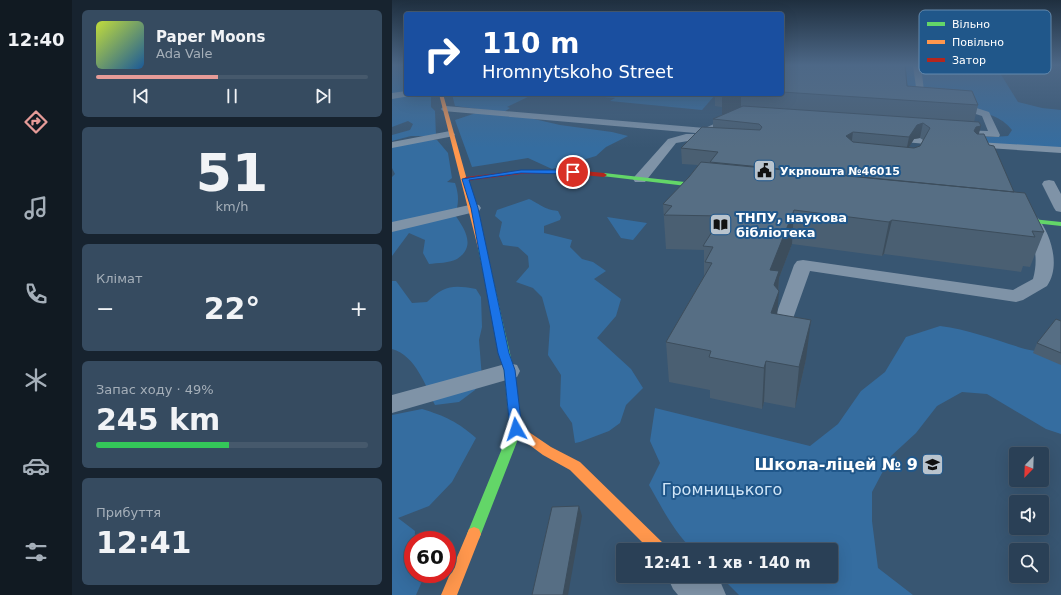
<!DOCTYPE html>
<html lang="uk">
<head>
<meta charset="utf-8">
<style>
	body { margin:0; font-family:"DejaVu Sans",sans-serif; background:#364b60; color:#f1f3f6; height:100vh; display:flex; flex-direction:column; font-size:15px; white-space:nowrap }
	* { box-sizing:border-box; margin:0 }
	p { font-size:13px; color:#a5afb9 }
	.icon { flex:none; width:22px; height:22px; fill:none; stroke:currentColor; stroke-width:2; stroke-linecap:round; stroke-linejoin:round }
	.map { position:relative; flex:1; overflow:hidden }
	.sheet { display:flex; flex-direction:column; gap:10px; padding:10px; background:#17232f; width:320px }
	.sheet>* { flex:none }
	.top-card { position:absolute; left:12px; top:12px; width:380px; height:84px; border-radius:4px; box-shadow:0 4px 16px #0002,0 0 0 1px #46596c; background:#1a4fa0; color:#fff; overflow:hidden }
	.needle { width:26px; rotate:203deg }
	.fabs { position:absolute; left:617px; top:447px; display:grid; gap:8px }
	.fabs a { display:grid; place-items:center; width:40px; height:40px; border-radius:4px; background:#2a4056; box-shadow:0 4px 16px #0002,0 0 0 1px #46596c; font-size:20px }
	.speed { position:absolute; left:12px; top:531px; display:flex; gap:8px; font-size:20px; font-weight:700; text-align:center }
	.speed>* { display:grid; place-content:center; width:52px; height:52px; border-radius:50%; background:#2a4056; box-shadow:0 4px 16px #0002,0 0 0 1px #46596c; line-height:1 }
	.speed .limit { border:6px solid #d22; background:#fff; color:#111 }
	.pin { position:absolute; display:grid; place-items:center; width:34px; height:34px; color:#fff; margin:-17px; border:2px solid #fff; border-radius:50%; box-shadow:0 1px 4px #0007 }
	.me { position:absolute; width:44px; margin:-22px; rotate:354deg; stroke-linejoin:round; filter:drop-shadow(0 0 3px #0008) }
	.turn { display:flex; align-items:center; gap:14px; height:84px; padding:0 12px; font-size:18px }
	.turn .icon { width:52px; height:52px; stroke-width:2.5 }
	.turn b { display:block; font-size:28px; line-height:34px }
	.big { font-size:30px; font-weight:600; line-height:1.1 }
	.sheet .tile { flex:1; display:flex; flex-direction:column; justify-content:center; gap:6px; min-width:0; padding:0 14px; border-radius:6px; background:#364b60 }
	.sheet .dial { align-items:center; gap:0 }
	.dial b { font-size:52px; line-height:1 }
	.song { display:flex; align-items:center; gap:12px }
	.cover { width:48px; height:48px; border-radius:6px; background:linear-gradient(135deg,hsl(70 70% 55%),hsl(210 70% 35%)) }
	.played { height:4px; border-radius:2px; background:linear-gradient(90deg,#e69b98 45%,#46596c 45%) }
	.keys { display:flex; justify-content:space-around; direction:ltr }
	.heat { display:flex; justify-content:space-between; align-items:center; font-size:22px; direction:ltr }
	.charge { height:6px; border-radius:3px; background:linear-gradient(90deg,#34c759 49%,#46596c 0) }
	.trip { position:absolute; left:224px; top:543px; width:222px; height:40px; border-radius:4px; background:#2a4056; box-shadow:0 4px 16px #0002,0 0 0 1px #46596c; font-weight:600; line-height:40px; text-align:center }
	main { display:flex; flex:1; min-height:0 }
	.menu { display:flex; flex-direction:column; width:72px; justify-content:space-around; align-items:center; background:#111a22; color:#a5afb9 }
	.menu .icon { width:28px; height:28px }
	.menu .on { color:#e69b98 }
	.menu b { font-size:18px; color:#f1f3f6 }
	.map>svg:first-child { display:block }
</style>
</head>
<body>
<main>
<nav class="menu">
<b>12:40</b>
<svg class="icon on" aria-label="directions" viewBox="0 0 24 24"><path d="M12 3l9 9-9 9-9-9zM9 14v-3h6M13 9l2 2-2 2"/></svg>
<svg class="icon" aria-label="music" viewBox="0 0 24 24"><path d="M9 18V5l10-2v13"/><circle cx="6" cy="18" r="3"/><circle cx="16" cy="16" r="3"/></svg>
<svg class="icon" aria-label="phone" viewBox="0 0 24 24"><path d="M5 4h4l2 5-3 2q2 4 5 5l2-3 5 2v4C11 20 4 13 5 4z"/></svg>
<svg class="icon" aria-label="climate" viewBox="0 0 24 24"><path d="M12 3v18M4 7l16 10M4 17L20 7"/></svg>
<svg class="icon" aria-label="car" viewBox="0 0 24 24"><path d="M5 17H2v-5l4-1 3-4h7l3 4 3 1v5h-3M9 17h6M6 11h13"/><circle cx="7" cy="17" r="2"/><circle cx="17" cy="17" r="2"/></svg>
<svg class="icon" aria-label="filters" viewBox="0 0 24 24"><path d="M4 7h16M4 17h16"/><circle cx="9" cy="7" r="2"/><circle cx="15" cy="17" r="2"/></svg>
</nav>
<section class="sheet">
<div class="tile">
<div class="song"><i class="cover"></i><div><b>Paper Moons</b><p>Ada Vale</p></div></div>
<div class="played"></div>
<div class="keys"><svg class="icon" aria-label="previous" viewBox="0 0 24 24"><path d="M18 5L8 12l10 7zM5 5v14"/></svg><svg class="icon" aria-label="pause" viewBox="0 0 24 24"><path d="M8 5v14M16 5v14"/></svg><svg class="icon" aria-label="next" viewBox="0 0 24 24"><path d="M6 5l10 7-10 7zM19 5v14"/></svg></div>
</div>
<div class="tile dial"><b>51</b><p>km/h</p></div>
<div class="tile"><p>Клімат</p>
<div class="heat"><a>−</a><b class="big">22°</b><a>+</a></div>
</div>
<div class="tile"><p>Запас ходу · 49%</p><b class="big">245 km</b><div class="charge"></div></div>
<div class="tile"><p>Прибуття</p><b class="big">12:41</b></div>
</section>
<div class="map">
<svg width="669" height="595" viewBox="0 0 669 595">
	<rect width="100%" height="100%" fill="#385672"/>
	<path fill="#356da0" d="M7,65L14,71V94H39V107L43,111L44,136H19L0,141V135L18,130L21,124L16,121L0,127V66Z
		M467,65H603L626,102L650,108L669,110V148L613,149L487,129L601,137L616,136L620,130C601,104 547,108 517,106L514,68Z
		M60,94H142L115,107L118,108L112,112L168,125L220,132L236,136L214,147L204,156L160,169L136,158L80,167L63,120L93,110L63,106Z
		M175,94H324L310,110L218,101L223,98Z
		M33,140H45L56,153L60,178L55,182L63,183C67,195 67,203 63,215C72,228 85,246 65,259C58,263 45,263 37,264L31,253L33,240L17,233L0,256V177L3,174L0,168V146Z
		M137,199C150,205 151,209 166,211L169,217L168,220L152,226V233L180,240L178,247L190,259L201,262L214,271L202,279L229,299L224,316L205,338L239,369L251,388L234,405L228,423L217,431L188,442L183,443L180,423L168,406L169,375L156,355L158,326L150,297L141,288L124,282L137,267L136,256L126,247L111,245L107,236L110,222L103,216L105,210Z
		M215,217L255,223L241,240L229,238Z
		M0,281H4L20,303L35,302C53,285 61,285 84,289L89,297L90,327L87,340L90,378L83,390L67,402L43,405C33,385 24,356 0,349Z
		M548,326C578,330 604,340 633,349C645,352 658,352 669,358V434L654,429L595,394L570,392L545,406L524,433L499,456L480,492V521L486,568L521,595H347L328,576H439V550H301C282,532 270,508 257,485L268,463L258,441L263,408L418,446L446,424L469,391L493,372L514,337Z
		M30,409C53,416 66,422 84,438L60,482L37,506L6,518L23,531L21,574H29L31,579L24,595H0V415Z"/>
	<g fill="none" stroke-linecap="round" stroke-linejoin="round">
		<path fill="#7f93a7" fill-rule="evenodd" d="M521,65H529L532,91L597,112L608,135L607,137L563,135L562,133L567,130L596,131L590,116L525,95Z
			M14,91V94H19L18,96L0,99V93Z
			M54,106L313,128L331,120L336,123L315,134L51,111L49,109L51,107Z
			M58,131L63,134L62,136L0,148V142Z
			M294,134H304L310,137L308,139L284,143L253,182H243L241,179L243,176L276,139Z
			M495,135L556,140L562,143L556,146L491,140L489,138Z
			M585,142L669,147V153L581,147L579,145L581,143Z
			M657,180L662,181L669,194V212L664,211L662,208L650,184L652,181Z
			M82,204L87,205L89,208L87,211L0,232V222Z
			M641,216L646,218C659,235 669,266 655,286L631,300L624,302L418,271L398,327L391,329L384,327L381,323L402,265L405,261L411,260L621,290L641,279C647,257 642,241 633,221L636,218Z
			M117,363L125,365L128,371L125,377L0,413V395Z"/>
		<path fill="#7f93a7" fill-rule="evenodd" d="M275,576H322L328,581L334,595H286L281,589Z"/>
		<path fill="#63d668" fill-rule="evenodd" d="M212,173L320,185L323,187L320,189L210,176V174Z
			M613,216L669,222V226L616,220L612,218Z
			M87,246H90L94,248L122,371L130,429L89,534L87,539L82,541L77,539L75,534L118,429L112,371L86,248Z"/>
		<path fill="#ff974d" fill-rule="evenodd" d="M47,94H51L94,248L93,250H90L86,248Z
			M124,424L128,426L159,447L188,462L273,545L275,550H258L178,470L151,455L120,432L118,429L120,426Z
			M82,527L87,529L89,534L65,595H49L77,529Z"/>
		<path fill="#b3261e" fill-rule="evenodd" d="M129,170H181L212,173L215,175L212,177L181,174H129L74,181L71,179L74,177Z"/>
	</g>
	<path fill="#4a5f72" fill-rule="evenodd" d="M390,65L515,86L586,105L582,122L587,134L597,145L622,192L652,232L638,267L631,266L629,272L492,254L490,256L400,244L387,278L385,314L414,359L403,408L372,402L370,409L318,398V390L277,382L274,342L312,276V250L274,249L271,204L297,177L306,165L290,164L289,148L321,128V119L330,115V107L323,106V94H390ZM528,138L531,140L528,146L522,148L517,147L522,139Z
		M669,321V365L641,353L645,343Z"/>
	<path fill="#3c4d5c" d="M337,94H349V110L330,119V97Z
		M531,123L528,138L522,139L514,152L517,137L525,125Z
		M589,126L585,141L582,131L584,127Z
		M461,132L459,147L454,136Z
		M402,210L400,244L387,278L386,293L387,291L384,329L377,352L378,270Z
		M500,220L492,254L490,256L497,222Z
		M419,320L414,359L403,408L407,367Z
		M374,361L372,402L370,409L372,368Z
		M187,506L190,516L176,595H171Z"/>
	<path fill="#566e84" stroke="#3c4d5c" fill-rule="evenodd" d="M390,65H513L515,86L580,91L586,105L390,92Z
		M332,94H337L330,97Z
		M351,106L587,122L589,126L584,127L582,131L585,134H592L597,145L602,146L622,192L318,162L326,152L289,148L310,127L368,130L370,127L367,124L321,119ZM531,123L538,128L528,146L522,148L461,142L454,136L461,132L517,137L525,125Z
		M309,162L633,193L652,232L640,231L643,237L500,220L497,222L402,210L378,270L387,271L382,285L387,291L379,313L419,320L407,367L374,361L372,368L317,357L319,351L274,342L320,263L313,262L321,247L311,246L330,216L272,215L280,206L271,204L297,177Z
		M664,319L669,321V353L645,343Z
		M187,506L171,595H140L160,507Z"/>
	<linearGradient id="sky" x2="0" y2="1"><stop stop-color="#1f2f3f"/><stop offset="0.44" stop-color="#4d6887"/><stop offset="1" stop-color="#4d6887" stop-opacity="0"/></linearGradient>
	<rect width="669" height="148" fill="url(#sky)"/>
	<path fill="#1a73e8" stroke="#114b97" d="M129,170H181L184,172L181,174L129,173L77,180L86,208L117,353L123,370L130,429L128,432L124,434L119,432L118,429L112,370L106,353L79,208L70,179Z"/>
	<defs>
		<symbol id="civic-square" viewBox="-11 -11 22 22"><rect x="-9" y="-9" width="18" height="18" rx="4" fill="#b9c4ce" stroke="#20578a"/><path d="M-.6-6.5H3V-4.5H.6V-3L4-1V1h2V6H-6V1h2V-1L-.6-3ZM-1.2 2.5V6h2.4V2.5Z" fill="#111"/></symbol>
		<symbol id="library-square" viewBox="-11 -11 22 22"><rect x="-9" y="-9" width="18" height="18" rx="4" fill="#b9c4ce" stroke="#20578a"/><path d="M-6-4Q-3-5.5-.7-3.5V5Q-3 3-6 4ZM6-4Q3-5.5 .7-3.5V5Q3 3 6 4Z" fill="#111"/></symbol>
		<symbol id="school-square" viewBox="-11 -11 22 22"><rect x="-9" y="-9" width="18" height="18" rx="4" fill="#b9c4ce" stroke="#20578a"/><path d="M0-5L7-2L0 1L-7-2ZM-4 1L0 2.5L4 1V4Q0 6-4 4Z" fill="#111"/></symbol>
	</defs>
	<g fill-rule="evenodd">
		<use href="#civic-square" x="360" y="158" width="25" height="25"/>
		<use href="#library-square" x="316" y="212" width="25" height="25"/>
		<use href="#school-square" x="528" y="452" width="25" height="25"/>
	</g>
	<g text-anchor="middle" stroke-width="4" stroke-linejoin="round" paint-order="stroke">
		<g font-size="11" font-weight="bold" fill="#fff" stroke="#20578a" text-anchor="start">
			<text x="388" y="175">Укрпошта №46015</text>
		</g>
		<g font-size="13" font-weight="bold" fill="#fff" stroke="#20578a" text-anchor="start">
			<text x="344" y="222">ТНПУ, наукова<tspan x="344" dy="15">бібліотека</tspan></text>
		</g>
		<g font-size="16" font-weight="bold" fill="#fff" stroke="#20578a" text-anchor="end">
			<text x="526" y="470">Школа-ліцей № 9</text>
		</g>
		<g font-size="16" fill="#d1e6f8" stroke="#20578a">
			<text x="330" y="495">Громницького</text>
		</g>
	</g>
	<rect x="527" y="10" width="132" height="64" rx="6" fill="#20578a" stroke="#6389ad" stroke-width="1"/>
	<rect x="535" y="22" width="18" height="4" fill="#63d668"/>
	<rect x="535" y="40" width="18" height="4" fill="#ff974d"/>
	<rect x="535" y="58" width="18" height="4" fill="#b3261e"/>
	<g font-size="11" fill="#fff">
		<text x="560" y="28">Вільно</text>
		<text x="560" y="46">Повільно</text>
		<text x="560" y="64">Затор</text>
	</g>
</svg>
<div class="fabs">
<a><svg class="needle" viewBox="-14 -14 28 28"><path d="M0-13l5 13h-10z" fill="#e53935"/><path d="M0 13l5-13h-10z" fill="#a5afb9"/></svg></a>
<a><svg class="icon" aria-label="sound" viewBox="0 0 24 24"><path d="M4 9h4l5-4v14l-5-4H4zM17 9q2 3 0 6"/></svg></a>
<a><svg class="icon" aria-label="search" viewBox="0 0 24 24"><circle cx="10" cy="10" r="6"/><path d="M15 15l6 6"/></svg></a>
</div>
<div class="speed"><div class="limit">60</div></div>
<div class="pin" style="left:181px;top:172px;background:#d93025"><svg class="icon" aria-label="arrive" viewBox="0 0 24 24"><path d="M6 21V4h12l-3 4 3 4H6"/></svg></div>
<svg class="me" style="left:124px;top:429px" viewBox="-20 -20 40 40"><path d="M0-17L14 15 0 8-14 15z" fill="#1a73e8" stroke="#fff" stroke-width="4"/></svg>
<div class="trip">12:41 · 1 хв · 140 m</div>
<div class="top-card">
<div class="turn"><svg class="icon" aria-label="right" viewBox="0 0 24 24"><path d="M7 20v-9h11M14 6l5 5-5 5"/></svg><div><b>110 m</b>Hromnytskoho Street</div></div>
</div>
</div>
</main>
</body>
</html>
